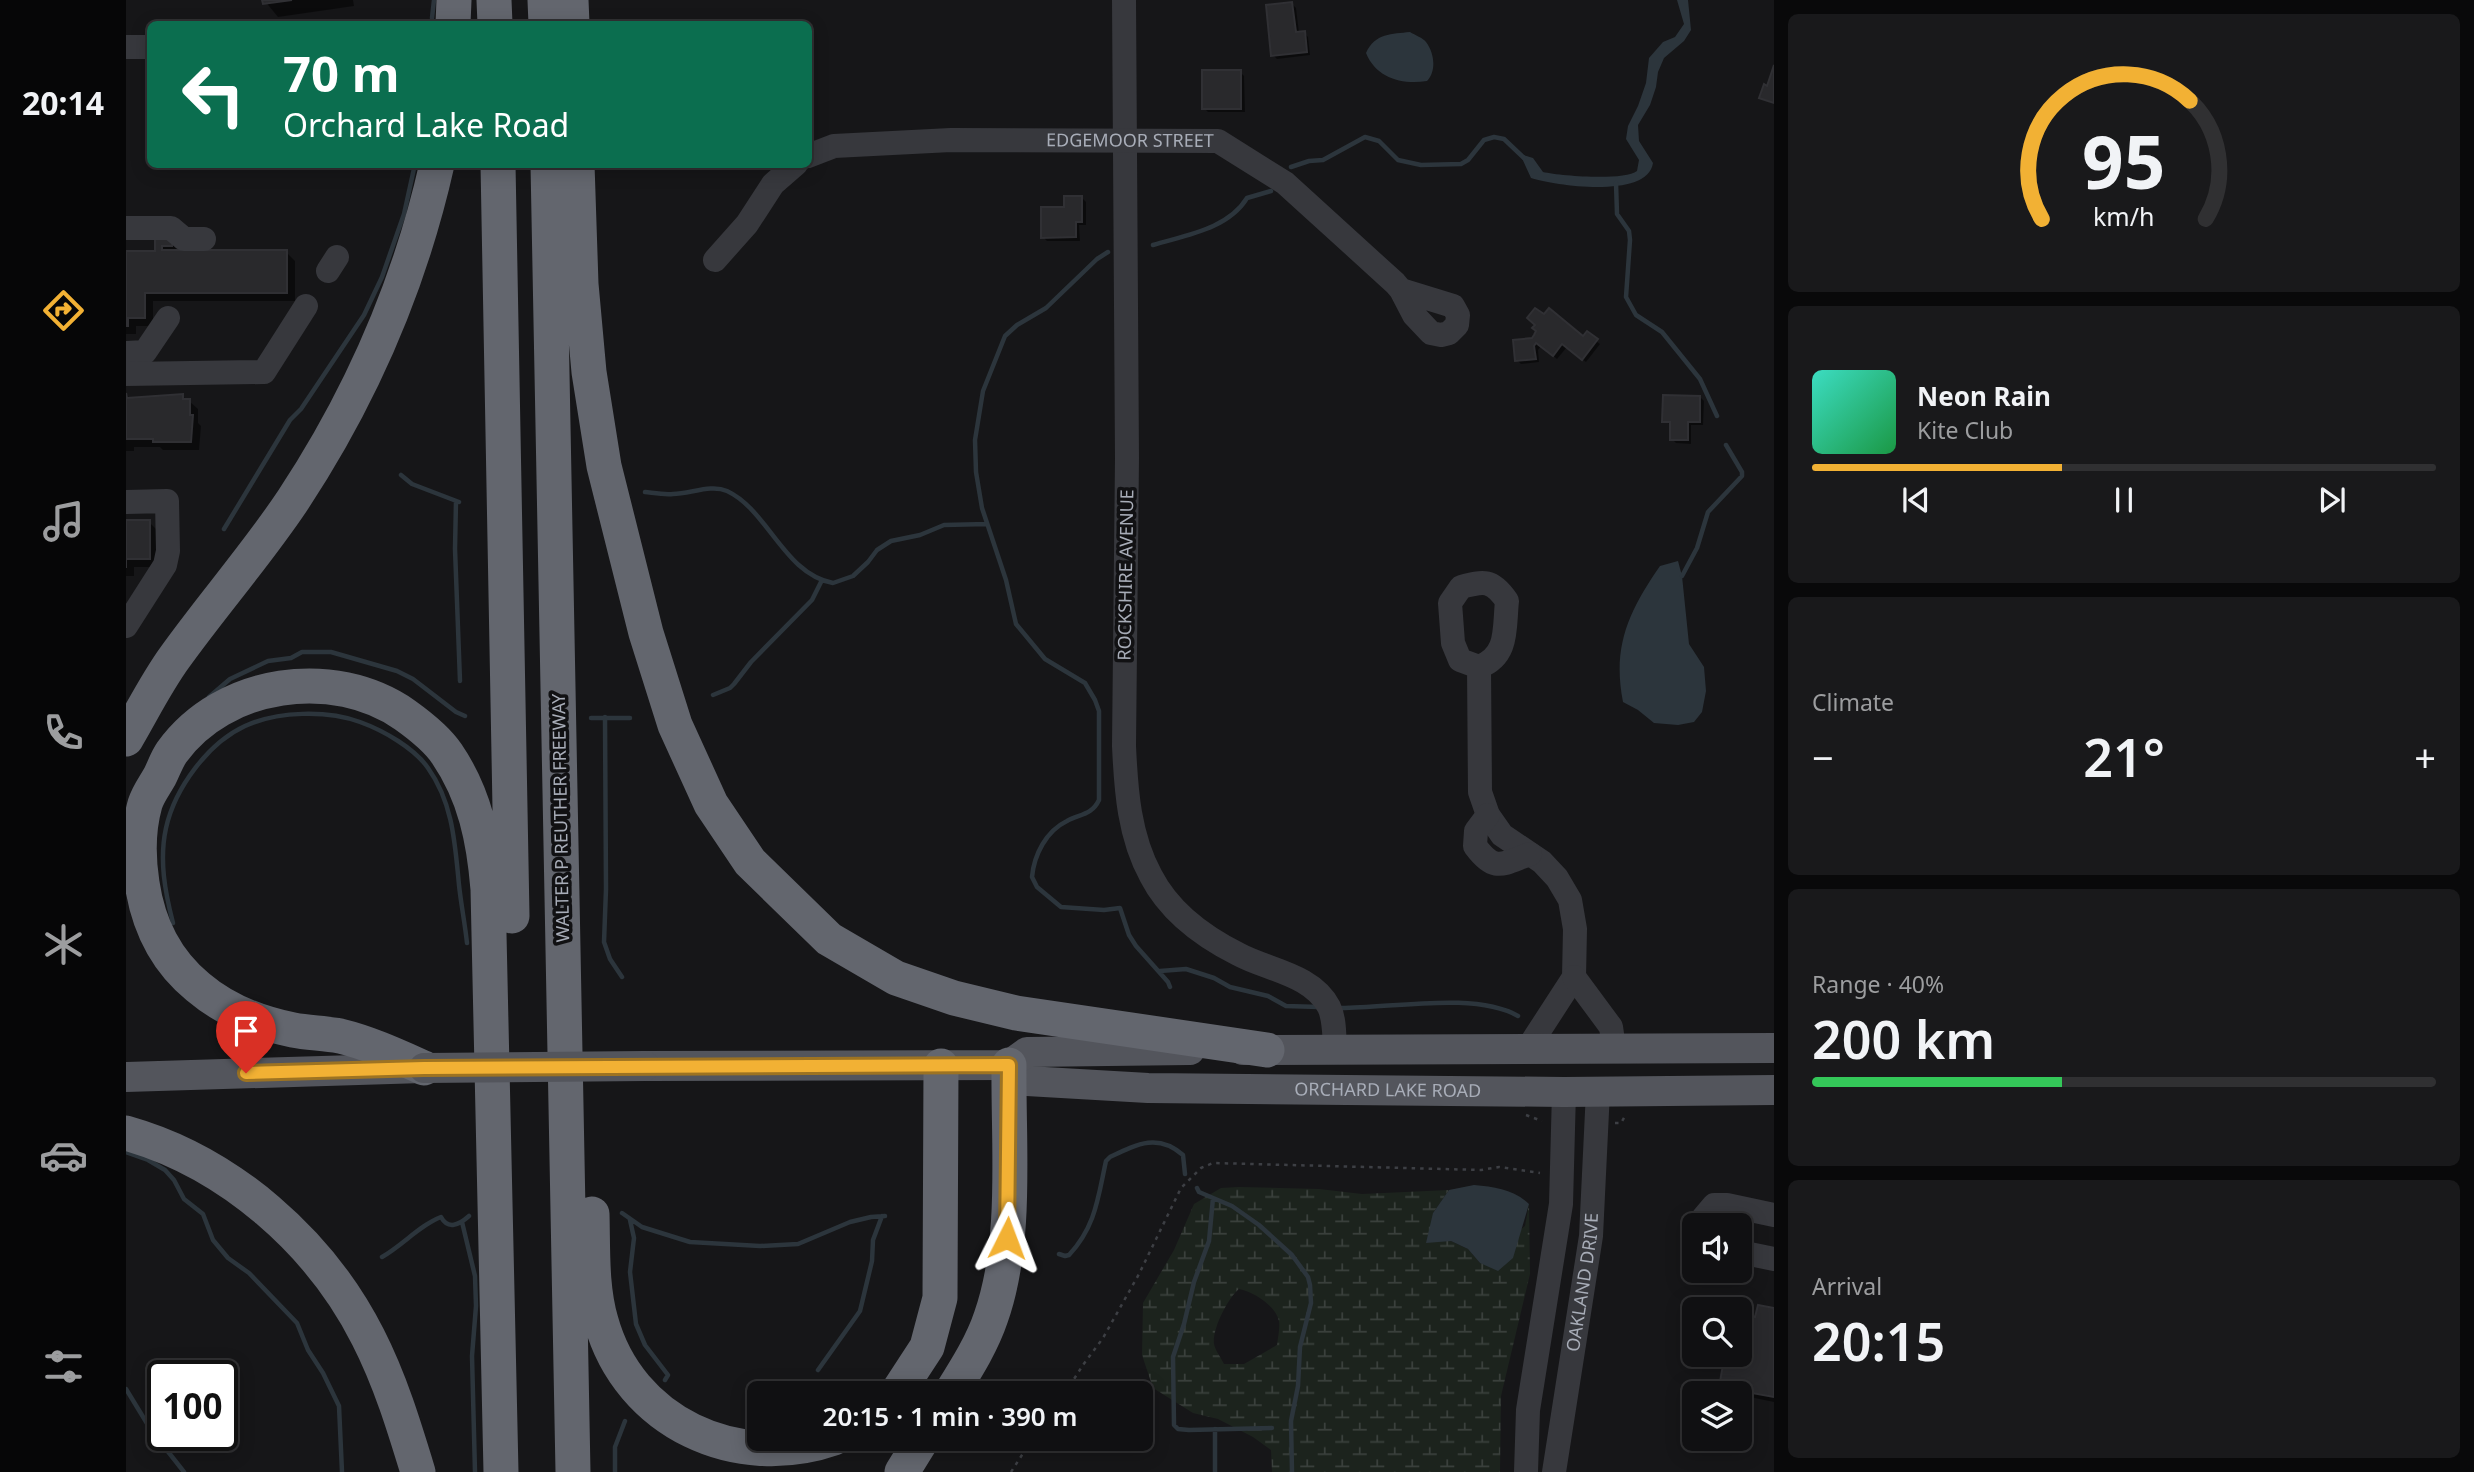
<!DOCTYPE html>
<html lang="en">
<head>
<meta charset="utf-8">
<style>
	body { margin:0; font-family:"Noto Sans",sans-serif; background:#19191b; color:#f1f3f6; height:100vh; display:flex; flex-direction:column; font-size:26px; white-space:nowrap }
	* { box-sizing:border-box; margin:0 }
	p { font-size:23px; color:#9c9d9f }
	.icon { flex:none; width:38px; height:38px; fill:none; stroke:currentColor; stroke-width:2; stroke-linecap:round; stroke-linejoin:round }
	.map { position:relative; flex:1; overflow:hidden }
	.details { display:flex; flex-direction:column; gap:14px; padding:14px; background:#09090a; width:700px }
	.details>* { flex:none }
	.banner { position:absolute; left:21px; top:21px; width:665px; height:147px; border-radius:10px; box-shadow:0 4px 18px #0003,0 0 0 2px #303032; background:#0b6e4f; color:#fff; overflow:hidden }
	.tools { position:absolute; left:1556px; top:1213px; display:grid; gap:14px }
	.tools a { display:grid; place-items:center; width:70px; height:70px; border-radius:10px; background:#101012; box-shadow:0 4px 18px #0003,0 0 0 2px #303032; font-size:35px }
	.speed { position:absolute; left:21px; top:1360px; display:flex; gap:14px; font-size:35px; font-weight:700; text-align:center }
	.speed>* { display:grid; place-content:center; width:91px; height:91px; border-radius:50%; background:#101012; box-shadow:0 4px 18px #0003,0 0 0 2px #303032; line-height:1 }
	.speed .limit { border:4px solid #111; border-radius:10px; background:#fff; color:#111 }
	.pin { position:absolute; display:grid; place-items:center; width:60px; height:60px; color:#fff; margin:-72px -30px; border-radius:50% 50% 50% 0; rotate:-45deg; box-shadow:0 0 7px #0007 }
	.pin .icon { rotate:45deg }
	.me { position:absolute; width:77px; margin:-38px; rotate:3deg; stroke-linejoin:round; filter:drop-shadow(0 0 5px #0008) }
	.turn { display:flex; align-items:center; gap:24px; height:147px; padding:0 21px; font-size:32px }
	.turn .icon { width:91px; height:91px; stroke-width:2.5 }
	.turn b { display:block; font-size:49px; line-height:60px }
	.big { font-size:52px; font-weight:600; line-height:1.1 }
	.details .card { flex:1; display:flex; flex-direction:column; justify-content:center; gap:10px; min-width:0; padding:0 24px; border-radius:10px; background:#19191b }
	.details .dial { align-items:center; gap:0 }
	.dial svg { height:182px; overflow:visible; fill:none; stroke:#303032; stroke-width:7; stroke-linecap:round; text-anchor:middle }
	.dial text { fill:#f1f3f6; stroke:none }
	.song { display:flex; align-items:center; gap:21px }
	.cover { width:84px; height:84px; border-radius:10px; background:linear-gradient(135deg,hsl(170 70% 55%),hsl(140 70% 35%)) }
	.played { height:7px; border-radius:4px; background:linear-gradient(90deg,#f2b134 40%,#303032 40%) }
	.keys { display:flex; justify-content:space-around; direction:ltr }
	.heat { display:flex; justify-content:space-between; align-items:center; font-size:38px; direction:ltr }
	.charge { height:10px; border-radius:5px; background:linear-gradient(90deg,#34c759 40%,#303032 0) }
	.trip { position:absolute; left:621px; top:1381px; width:406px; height:70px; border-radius:10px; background:#101012; box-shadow:0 4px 18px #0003,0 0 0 2px #303032; font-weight:600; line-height:70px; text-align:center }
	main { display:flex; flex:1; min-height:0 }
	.menu { display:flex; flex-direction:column; width:126px; justify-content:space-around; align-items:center; background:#060607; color:#9c9d9f }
	.menu .icon { width:49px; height:49px }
	.menu .on { color:#f2b134 }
	.menu b { font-size:32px; color:#f1f3f6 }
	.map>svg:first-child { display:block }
</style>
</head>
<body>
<main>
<nav class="menu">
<b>20:14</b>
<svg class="icon on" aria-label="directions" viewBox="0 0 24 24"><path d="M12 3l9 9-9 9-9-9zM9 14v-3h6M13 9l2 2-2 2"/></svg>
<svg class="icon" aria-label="music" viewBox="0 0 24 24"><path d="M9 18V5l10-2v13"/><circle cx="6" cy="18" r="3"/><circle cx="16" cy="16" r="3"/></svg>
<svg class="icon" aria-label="phone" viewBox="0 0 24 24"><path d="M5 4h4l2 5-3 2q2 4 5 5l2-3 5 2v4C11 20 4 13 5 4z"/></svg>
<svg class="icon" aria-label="climate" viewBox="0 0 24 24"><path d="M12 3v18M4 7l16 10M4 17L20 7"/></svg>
<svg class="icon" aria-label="car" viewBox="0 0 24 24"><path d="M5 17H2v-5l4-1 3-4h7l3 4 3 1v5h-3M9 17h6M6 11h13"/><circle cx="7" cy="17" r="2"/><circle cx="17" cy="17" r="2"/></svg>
<svg class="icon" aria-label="filters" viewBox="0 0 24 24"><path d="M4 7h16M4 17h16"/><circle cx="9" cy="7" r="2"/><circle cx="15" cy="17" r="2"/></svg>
</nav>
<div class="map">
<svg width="1648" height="1472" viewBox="0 0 1648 1472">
	<defs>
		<pattern id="wetland-marsh" width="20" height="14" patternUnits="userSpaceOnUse" patternTransform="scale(1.75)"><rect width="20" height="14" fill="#1c231d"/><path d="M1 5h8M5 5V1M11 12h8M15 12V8" fill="none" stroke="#3a403c"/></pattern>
	</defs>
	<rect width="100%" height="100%" fill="#161618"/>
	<path fill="url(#wetland-marsh)" fill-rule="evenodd" d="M1113,1187L1193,1189L1236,1194L1323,1190L1307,1213L1325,1241L1342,1249L1354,1263L1399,1226L1403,1204L1404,1274L1375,1396L1374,1472H1146L1145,1450L1127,1437L1092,1419L1067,1413L1027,1388L1016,1355L1017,1303L1048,1250L1068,1204L1095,1188ZM1113,1289C1128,1292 1149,1305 1153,1321C1154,1329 1152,1337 1151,1345L1118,1364H1098C1095,1358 1089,1350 1088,1344C1086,1329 1102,1298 1113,1289Z"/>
	<path fill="#2c353c" d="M1551,0H1562L1565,30L1558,41L1538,58L1532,72L1530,87L1524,105L1512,125L1513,141L1527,163C1522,199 1430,186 1405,178L1394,154L1407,158L1417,172C1435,176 1498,181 1511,171L1513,160L1500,139L1502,126L1512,106L1520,83L1523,58L1537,42L1549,37L1558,24Z
		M1284,32C1289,35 1297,38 1300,42C1308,52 1311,71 1301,81C1276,85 1250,78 1240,53C1249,33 1266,34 1284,32Z
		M1552,561L1556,576L1563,644L1578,667L1580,691L1576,712L1568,722L1552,725L1528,723L1512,710L1497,702C1486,646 1503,611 1534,566Z
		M1348,1185C1369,1187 1387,1189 1403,1204L1387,1258L1372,1271L1354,1263L1342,1249L1325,1241L1300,1243L1307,1213L1323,1190Z"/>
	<path fill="#0007" d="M138,0H227L228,6L152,17Z
		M1166,4L1170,8L1173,33H1178L1182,37L1184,55L1151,59L1147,55Z
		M1114,72L1118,76L1119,112H1082L1078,108Z
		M956,198L960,202V225H953L954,241H921L917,237L939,209Z
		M30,237L54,246V252H160L169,261V301H27V326H10V334H0V252H30Z
		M1457,338L1470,341L1474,344L1460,362L1441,347L1431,359L1415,346L1412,350L1413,362L1395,364L1391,360L1389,342Z
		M0,394L5,399L56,396L63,401L72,409V423L75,426L73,450H37L34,447H8V451H0Z
		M1574,397L1578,401L1577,425H1565V444L1550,443L1546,439V425L1538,421Z
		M0,522H23L32,531V567H8V576H0Z
		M1633,1307L1648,1310V1402L1614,1395V1393L1601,1392L1594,1386L1614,1354V1315L1631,1319Z"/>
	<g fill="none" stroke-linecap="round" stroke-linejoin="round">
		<path stroke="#2c353c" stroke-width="4.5" d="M306,18L308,0
			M1165,167L1183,161L1197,160L1239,137L1253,141L1272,160L1295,165L1335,164L1342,160L1358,140L1368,137L1378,139L1398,158
			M1490,183L1491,214L1503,231L1504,240L1500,297L1510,315L1536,332L1574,379L1591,416
			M1027,245C1060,235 1102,229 1121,198L1145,191
			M982,252L971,259L920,308L891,325L879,336L857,391L849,440L850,472L856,508L880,580L890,624L919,659L959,683L969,700L973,711V800C966,815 954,814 941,821C920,831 908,855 906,877L911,887L935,907L978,910L994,908L1003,935L1010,946L1042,982L1044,987
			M275,475L286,484L333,502
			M519,492C528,493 538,495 547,494C564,494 585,484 601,491C642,510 658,574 707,583L727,576L742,562L751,550L765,541L794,535L818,525L861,524
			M330,501L329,549L334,681
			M98,529L164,420L175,409L238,315L256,277L278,214L289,164
			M1556,576L1571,548L1582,512L1616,476V472L1600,445
			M587,695L604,688L608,684L625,662L686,600L696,580
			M83,697L104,679L142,661L165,658L176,652H205L271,671L287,679L330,712L339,716
			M479,717L480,889L478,942L484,959L496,977
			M465,718H504
			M47,923C39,892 33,860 40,828C49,788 82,743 119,726C152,711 201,710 234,722C259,731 289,749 302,768C327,803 329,844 333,885C335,904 339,924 341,943
			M1034,971L1060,969L1088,978L1104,987L1142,996L1160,1006L1193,1007
			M1212,1008C1261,1009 1348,991 1392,1016
			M0,1152L22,1160L39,1170L48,1180L58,1199L77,1214L87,1240L102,1258L123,1273L171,1323L182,1350L197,1373L213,1406L216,1472
			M1071,1188L1073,1192L1106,1206L1133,1225L1166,1255L1182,1277L1184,1285L1185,1303L1174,1347L1172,1386L1165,1421L1166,1472
			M1087,1198L1083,1241L1068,1282L1058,1324L1047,1357L1048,1425L1052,1429L1063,1430L1146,1428
			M496,1213L516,1227L564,1242L634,1246L672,1244L724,1222L745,1217L759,1216
			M504,1220L508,1238L504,1272L510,1324L519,1345L542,1375L539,1380
			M336,1222L349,1276L350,1306L346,1356L349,1472
			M933,1254L939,1256L943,1255C970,1226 972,1197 980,1161L984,1157C1011,1144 1032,1133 1057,1155L1059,1174
			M256,1257C277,1245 294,1225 315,1217C322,1230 333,1225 343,1216
			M692,1370L734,1311L746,1261L747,1240L756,1216
			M0,1389L25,1430L58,1472
			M1089,1429V1472
			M489,1472V1447L499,1421"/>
	</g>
	<path fill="#29292c" stroke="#303034" stroke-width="2" d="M136,0H166L137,4Z
		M1166,2L1170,32L1179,31L1181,52L1145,56L1140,5Z
		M1648,65V103L1633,98L1638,84L1641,86Z
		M1076,70H1115V109H1076Z
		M938,196H956V222H950V237L915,238V207H938Z
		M29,235H46V246H36V250H161V293H19V318H2V326H0V251H29Z
		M1409,308L1418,314L1423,308L1457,336L1461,331L1472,339L1456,360L1436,344L1427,356L1410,343L1408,346L1410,359L1389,361L1387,340L1406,338L1408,335L1410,331L1406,328L1409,325L1401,318Z
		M0,393L1,398L57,394V399H64V415H67L65,442H27V439H0Z
		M1537,395L1574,396V422H1562V440H1544V422H1536Z
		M0,520H24V559H0V568Z
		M1632,1305L1648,1308V1397L1593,1387L1599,1354H1614V1314L1629,1317Z"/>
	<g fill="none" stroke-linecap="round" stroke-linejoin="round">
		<path stroke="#3d3f44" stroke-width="2.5" stroke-dasharray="3.5 5" stroke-linecap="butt" d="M1400,1115L1416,1121
			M1489,1123H1495L1499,1116
			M939,1393L957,1365L977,1338L1013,1274L1055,1188L1075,1168L1087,1163L1355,1170L1373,1167L1414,1173
			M885,1472L907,1438"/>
		<g stroke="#37383d" stroke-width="24">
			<path d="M998,0L1001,458L998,746C1000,790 1003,836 1025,876C1043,911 1078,937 1112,954C1141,970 1186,974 1203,1007C1209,1020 1208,1035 1209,1049"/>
			<path d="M0,47H24"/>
			<path id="s1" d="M682,156L708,146L825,140L1092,141L1159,183L1269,283L1275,290L1288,315L1305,333L1315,335L1323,333L1331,325L1332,315L1327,306L1275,290"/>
			<path d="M0,228H45L58,239H78"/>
			<path d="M589,260L621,224L647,184L670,164"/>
			<path d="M202,271L211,257"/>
			<path d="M0,353L19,352L42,318"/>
			<path d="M0,374L138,372L180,306"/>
			<path d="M0,502L41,501L42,551L39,565L0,626"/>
			<path d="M1353,667L1334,660L1327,643L1324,603L1335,587C1358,581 1366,579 1381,601C1378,628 1383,656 1353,667L1354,792L1362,815L1376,835L1416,862L1431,878L1444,900L1449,929L1448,977L1402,1048"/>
			<path d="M1362,815L1350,831L1349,846C1369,873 1376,864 1404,854"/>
			<path d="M1448,977L1485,1027L1488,1048"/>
			<path d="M1577,1225V1218L1588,1205H1601L1648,1215"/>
			<path d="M1614,1252L1648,1259"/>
			<path d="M1400,1472L1402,1410L1435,1204L1438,1092"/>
			<path id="s2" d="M1428,1472L1465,1236L1472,1091"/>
		</g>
		<g stroke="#53555c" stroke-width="30">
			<path d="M1117,1050L1648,1048"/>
			<path id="s3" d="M883,1065L901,1081L1022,1088L1438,1092L1648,1090"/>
			<path d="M519,1066L883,1065L901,1052L1064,1050"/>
			<path d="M0,1077L297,1068"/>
		</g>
		<path stroke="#63666e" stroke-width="35" d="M368,0L369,24
			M419,0L420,24
			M445,0L446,24
			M327,24L328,0
			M372,164L386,916
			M422,164L447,1472
			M451,164L455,284L463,372L478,466L520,633L549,725L585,804L624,862L703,939L770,978L828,998L890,1013L1141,1050
			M0,739C16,712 30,683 49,657C87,604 131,554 167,500C235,397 284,284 311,164
			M298,1068C271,1056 243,1043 214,1036C199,1033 182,1033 167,1030C132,1023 99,1010 72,987C39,960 22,924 16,883C12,857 12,829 19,804C22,794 29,785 34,776C38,768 41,759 46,752C97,681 208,665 279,715C293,725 311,739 321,754C349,795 358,840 362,889L375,1472
			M0,1133C103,1162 194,1242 242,1337C264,1380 278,1426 292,1472
			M466,1214C467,1249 465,1287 475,1321C503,1423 611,1472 708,1438
			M771,1393L801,1347L814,1298L815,1066
			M825,1393C840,1369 856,1344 865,1317C892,1240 882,1145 883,1065
			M776,1472L797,1438"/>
		<path stroke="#53555c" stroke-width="30" d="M298,1068L519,1066"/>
	</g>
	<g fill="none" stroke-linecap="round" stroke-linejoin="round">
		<defs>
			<path id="route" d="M120,1073L298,1068L883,1065L881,1238"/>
		</defs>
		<use href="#route" stroke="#9d7322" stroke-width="18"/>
		<use href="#route" stroke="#f2b134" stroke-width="12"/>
	</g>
	<g text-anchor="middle" stroke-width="7" stroke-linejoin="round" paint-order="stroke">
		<g font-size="18" fill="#a8adb8" stroke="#111113">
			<text dy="6" stroke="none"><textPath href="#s1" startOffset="324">EDGEMOOR STREET</textPath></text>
			<text transform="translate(1000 575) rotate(-89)" y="6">ROCKSHIRE AVENUE</text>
			<text transform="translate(435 818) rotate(-91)" y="6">WALTER P REUTHER FREEWAY</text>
			<text dy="6" stroke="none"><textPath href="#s3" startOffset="385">ORCHARD LAKE ROAD</textPath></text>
			<text dy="6" stroke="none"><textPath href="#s2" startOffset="192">OAKLAND DRIVE</textPath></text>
		</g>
	</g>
</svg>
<div class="tools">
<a><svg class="icon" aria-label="sound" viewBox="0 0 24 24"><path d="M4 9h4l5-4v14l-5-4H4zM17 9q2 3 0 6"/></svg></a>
<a><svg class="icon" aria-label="search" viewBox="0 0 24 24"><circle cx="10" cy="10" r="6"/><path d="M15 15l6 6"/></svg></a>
<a><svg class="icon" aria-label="layers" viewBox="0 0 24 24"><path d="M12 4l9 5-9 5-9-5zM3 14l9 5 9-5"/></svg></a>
</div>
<div class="speed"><div class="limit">100</div></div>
<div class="pin" style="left:120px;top:1073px;background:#d93025"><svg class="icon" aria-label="arrive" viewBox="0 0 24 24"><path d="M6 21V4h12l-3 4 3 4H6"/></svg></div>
<svg class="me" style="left:881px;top:1238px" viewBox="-20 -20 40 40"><path d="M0-17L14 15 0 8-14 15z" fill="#f2b134" stroke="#fff" stroke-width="4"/></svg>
<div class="trip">20:15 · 1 min · 390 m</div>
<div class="banner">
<div class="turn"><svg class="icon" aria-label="left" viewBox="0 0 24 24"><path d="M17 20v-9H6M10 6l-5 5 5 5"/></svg><div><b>70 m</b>Orchard Lake Road</div></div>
</div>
</div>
<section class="details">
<div class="card dial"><svg viewBox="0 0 100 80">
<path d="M14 69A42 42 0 1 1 86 69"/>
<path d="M14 69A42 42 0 0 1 79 17" stroke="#f2b134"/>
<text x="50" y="56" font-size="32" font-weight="700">95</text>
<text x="50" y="72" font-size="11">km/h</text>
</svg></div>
<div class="card">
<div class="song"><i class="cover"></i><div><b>Neon Rain</b><p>Kite Club</p></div></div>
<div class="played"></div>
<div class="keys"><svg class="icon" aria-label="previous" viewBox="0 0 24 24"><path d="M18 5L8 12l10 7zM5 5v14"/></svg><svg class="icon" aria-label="pause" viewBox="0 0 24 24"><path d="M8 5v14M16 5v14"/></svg><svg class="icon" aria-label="next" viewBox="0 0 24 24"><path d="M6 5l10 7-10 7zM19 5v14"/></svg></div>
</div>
<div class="card"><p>Climate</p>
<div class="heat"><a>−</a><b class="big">21°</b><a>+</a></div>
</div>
<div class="card"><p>Range · 40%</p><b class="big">200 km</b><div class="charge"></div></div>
<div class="card"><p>Arrival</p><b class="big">20:15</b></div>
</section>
</main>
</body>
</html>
